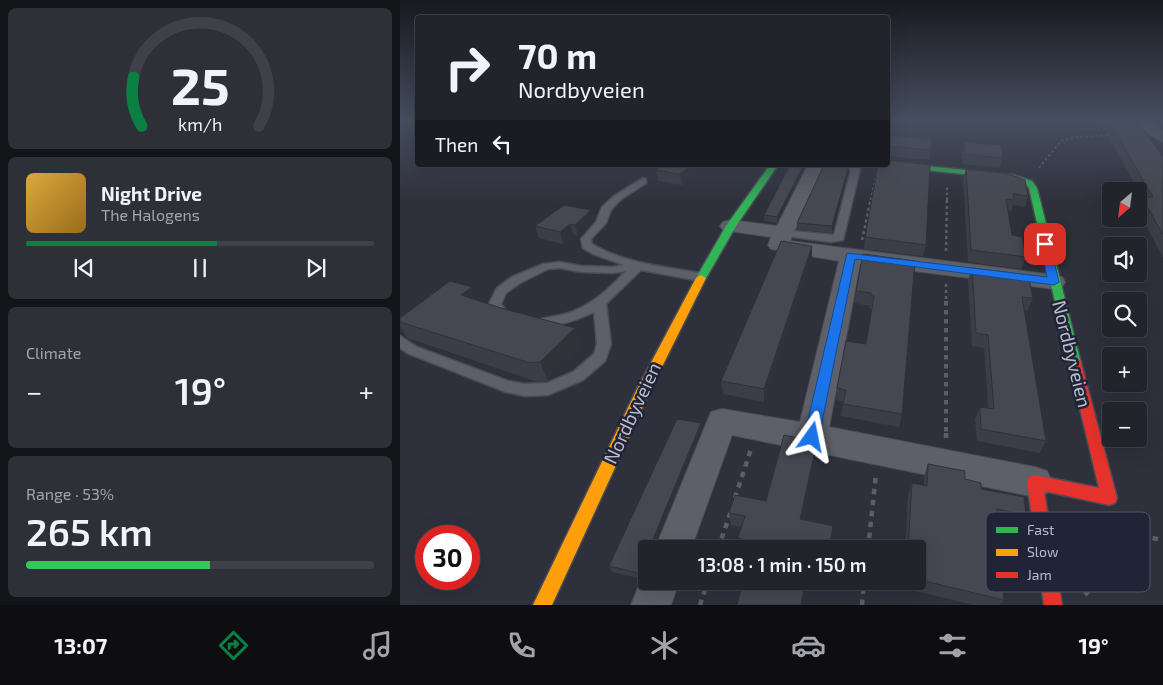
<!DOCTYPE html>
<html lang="en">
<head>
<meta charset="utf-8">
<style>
	body { margin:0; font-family:"Exo 2",sans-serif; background:#2e3038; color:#f1f3f6; height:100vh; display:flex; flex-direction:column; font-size:19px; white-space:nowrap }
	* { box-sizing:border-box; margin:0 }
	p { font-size:16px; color:#a2a4a9 }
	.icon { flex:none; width:28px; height:28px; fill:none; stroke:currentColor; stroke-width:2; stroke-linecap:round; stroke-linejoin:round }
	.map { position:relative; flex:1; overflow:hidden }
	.sheet { display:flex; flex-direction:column; gap:8px; padding:8px; background:#131418; width:400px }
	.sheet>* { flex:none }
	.guide { position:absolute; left:15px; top:15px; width:475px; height:152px; border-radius:5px; box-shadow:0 5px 20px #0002,0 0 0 1px #3f4148; background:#22242c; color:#f1f3f6; overflow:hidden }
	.needle { width:32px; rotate:208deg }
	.controls { position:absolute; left:702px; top:182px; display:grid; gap:10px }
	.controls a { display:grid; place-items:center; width:45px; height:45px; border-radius:5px; background:#22242c; box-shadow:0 5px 20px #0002,0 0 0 1px #3f4148; font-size:25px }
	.speed { position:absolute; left:15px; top:525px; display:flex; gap:10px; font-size:25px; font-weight:700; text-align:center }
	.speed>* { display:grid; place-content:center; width:65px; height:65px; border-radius:50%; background:#22242c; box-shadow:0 5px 20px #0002,0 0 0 1px #3f4148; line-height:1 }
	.speed .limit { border:8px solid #d22; background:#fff; color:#111 }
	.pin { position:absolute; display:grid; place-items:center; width:42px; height:42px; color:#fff; margin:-21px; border-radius:10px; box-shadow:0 2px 8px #0006 }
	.me { position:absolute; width:55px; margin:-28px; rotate:12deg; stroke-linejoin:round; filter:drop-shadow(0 0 4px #0008) }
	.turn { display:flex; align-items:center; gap:18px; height:105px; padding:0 20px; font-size:22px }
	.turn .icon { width:65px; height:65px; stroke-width:2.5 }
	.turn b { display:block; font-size:35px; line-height:42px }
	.then { display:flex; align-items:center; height:48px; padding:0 20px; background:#0003; gap:10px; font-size:19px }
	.big { font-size:38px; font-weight:600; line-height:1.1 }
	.sheet .widget { flex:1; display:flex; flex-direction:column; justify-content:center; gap:8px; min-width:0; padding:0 18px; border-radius:8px; background:#2e3038 }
	.sheet .dial { align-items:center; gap:0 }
	.dial svg { height:130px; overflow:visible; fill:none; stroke:#3f4148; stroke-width:7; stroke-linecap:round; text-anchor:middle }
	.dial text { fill:#f1f3f6; stroke:none }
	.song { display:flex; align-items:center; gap:15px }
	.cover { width:60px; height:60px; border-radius:8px; background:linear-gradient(135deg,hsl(40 70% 55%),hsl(40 70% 35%)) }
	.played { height:5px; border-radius:2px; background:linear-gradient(90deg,#0b8043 55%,#3f4148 55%) }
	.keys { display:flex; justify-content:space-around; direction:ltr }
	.heat { display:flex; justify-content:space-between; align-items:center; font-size:28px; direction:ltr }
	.charge { height:8px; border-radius:4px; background:linear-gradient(90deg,#34c759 53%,#3f4148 0) }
	.trip { position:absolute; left:238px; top:540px; width:288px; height:50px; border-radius:5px; background:#22242c; box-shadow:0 5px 20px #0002,0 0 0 1px #3f4148; font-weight:600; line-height:50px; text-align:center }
	.dock { display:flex; height:80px; justify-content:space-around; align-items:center; background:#0e0e12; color:#a2a4a9 }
	.dock .icon { width:35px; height:35px }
	.dock .on { color:#0b8043 }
	.dock b { font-size:22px; color:#f1f3f6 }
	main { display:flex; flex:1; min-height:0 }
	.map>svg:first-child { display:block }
</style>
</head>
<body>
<main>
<section class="sheet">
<div class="widget dial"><svg viewBox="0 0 100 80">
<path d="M14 69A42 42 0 1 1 86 69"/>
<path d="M14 69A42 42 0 0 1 9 39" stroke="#0b8043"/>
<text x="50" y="56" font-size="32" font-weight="700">25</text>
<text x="50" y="72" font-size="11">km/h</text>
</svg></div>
<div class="widget">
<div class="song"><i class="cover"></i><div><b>Night Drive</b><p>The Halogens</p></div></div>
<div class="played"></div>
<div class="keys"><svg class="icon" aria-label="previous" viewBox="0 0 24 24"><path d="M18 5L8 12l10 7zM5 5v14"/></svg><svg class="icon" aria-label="pause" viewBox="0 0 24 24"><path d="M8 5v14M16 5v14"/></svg><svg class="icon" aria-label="next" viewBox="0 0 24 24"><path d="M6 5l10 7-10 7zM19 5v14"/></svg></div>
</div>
<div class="widget"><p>Climate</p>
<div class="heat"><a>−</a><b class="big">19°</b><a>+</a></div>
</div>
<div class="widget"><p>Range · 53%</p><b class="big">265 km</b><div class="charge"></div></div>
</section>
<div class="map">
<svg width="763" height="605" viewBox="0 0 763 605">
	<rect width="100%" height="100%" fill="#2e303b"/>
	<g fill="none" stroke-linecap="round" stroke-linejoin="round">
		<defs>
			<path id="lane" d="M436,165H451L460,169L443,240L431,242L379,235L378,233L379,231L383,230L434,235L451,170Z
				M243,178L246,179V183L220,200L211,210L206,223L191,239L192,244C224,263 264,267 300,273L306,277L300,281L241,270L206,304L211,344L205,361L183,380L148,395L125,396L106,392L7,353L0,348V336L17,347L108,381L125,384L147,383L173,372L194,354L197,344L194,312C180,319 146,331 130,327L128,324L130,321C142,318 154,317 165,314C190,307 209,289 226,271L213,273L181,272L160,268L148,269L120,283L106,293L101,304L112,318L106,322L97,319L89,304L97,288L112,277L143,264L160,262L181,266L213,267L224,265L193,254L183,248L181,239L196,222L202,207L214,196Z"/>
			<path id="street" d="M737,120H751L763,131V142L748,134Z
				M408,165H424L390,241L654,275L662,277L665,282L662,287L654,289L460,264L429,427L635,467L647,471L652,482L647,493L635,497L332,435L291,549H255L311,412L322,409L400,422L439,261L371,249L368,245L371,237L323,230L320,226L323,222L330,220L377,226Z
				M246,568V581H279L271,605H231Z"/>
			<path id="fast" d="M488,162L613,175L632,181L637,188L681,363L680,366H670L669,363L629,188L626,185L612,179L485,166L488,165Z
				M370,165H378L336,226L305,280H297L296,278L326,226Z"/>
			<path id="slow" d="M301,275L306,278L251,389L152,605H133L237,389L296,278Z"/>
			<path id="jam" d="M675,358L680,360L681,363L717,498L715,503L709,505L644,491L662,605H644L627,482L629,477L635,475L699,488L669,363L670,360Z"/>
		</defs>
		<use href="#lane" stroke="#4a4c54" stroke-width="3"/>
		<use href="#street" stroke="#4a4c54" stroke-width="2"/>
		<use href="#fast" stroke="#4a4c54" stroke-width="3"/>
		<use href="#slow" stroke="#4a4c54" stroke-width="3"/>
		<use href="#jam" stroke="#4a4c54" stroke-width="3"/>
		<path stroke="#5b5e66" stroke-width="2" stroke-dasharray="2.5 2.5" stroke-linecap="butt" d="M639,168L661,141L675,137L712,135
			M471,200L476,175
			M547,200V187"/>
		<path stroke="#5b5e66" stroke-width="2.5" stroke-dasharray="3 3" stroke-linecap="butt" d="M462,240L471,198
			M546,251L547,198
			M546,284V302"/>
		<path stroke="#5b5e66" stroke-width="4" stroke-dasharray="4.5 4.5" stroke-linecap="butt" d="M546,301V434"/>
		<path stroke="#5b5e66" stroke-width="4.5" stroke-dasharray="5.5 5.5" stroke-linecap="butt" d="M546,433V438
			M335,498L351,449
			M727,520L741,536L763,540
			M318,549L331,511
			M468,549L476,474
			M685,595L741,536
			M300,605L308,581
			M462,605L464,581"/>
		<use href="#lane" fill="#5e6069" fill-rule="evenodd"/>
		<use href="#street" fill="#5e6069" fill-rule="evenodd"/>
		<use href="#fast" fill="#30b455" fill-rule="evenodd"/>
		<use href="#slow" fill="#ff9f0a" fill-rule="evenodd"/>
		<use href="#jam" fill="#e5322d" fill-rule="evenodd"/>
	</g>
	<path fill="#3b3e46" d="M696,120H736L763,157V258L739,212V203L742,197L705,130H702Z
		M755,120H763V129Z
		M488,135L531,150L529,160L488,156Z
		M564,142L603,158L600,168L563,164L562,152Z
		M263,165H303L282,185L258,181L256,170Z
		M566,169L628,196L625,207L613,205L611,211L608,210L612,235L626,257L621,269L568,262L563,179Z
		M403,171L377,223L364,221V215Z
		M449,171L432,233L397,230V223Z
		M191,210L194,222L178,236L174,235L163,244L139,238L135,226Z
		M465,237L526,245L523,256L464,249Z
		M412,258L364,402L323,394L321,381Z
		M515,261L502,414L499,427L441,416L443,402L436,400L437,388L466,344L472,308H469L470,306L454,303L456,291Z
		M572,268L633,298L628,310H624L646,441L640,453L577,441L575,419L580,407L588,408L584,348L572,346L568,280Z
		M78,301L181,346L148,381L138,382L7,338L0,326V318Z
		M301,423L302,430L253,549H246L240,578L212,572L209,566Z
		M416,454L402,519L431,538L429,549H339L338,538L341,527L331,525L329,513L366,501Z
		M528,464L565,479L626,515L619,527L598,523L600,553L635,582L627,593L603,588L604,600L600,605H574L503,588V581H516V549H505L508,495L512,483L524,485V476Z"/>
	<path fill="#303239" d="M291,165H303L282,185L280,174Z
		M449,165V171L432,233V226Z
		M403,166V171L377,223V217Z
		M191,210L194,222L178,236L175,225Z
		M170,224L174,235L163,244L160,232Z
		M412,246V258L364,402V389Z
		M72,287L80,305L61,295Z
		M175,328L181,346L148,381L140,362Z
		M301,423L302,430L253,549H249Z
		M417,442L416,454L400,531V519Z
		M246,554V565L240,578L238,573Z
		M405,581H407L402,605H401Z"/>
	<path fill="#454851" stroke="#303239" d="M705,120H736L763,157V235L742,197H753L709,121Z
		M488,135L532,139L531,150L490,146L488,153Z
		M564,142L601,145L603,158L565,154Z
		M488,160L530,165L526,245L465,237L478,165H488Z
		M263,165H291L280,174L256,170Z
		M390,165L403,166L377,217L364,215Z
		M424,165H449L432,226L397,223Z
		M566,169L609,174L625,180L628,196L613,194L614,200L606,199L612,235L622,237L626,257L571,250Z
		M164,205L191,210L175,225L170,224L160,232L135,226Z
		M381,241L412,246L364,389L321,381Z
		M463,254L515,261L502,414L443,404L446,390L437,388L446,341L466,344L474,296H471V293L456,291Z
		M572,268L628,275L633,298L622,297L646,441L581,429L580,407L594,409L588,335L576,333Z
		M50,281L72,287L61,295L101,308L175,328L140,362L130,363L0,322V318Z
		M277,419L301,423L249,549H246V554L244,560L238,573L209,566Z
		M384,435L417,442L400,519L433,526L429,549H352L354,542L338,538L345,516L329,513L335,495L366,501Z
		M528,464L565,471V479L581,483V489L624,497L626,515L597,509L600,553L632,559L635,582L602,576L604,600L516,579V549H508L512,483L527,486Z
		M343,581H405L401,605H337Z"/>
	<linearGradient id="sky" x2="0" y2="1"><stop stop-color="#191a20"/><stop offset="0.59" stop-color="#464e60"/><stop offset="1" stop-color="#464e60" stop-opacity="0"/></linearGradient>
	<rect width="763" height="204" fill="url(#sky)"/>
	<path fill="#1a73e8" stroke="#114b97" d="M645,241L650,244L659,282L654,285L455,259L419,437L417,441L412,443L406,441L404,437L447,253L647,277L640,244Z"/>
	<g text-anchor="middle" stroke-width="5" stroke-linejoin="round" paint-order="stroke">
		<g font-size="19" fill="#b9bccb" stroke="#212436">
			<text transform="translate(672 354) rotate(76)" y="7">Nordbyveien</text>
			<text transform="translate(232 413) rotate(-65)" y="7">Nordbyveien</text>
		</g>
	</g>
	<rect x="586" y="512" width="164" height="80" rx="8" fill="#212436" stroke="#4f5263" stroke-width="1"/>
	<rect x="596" y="527" width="22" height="6" fill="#30b455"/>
	<rect x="596" y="549" width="22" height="7" fill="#ff9f0a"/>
	<rect x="596" y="572" width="22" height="6" fill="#e5322d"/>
	<g font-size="14" fill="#b9bccb">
		<text x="627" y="535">Fast</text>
		<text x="627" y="557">Slow</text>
		<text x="627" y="580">Jam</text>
	</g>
</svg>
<div class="controls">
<a><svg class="needle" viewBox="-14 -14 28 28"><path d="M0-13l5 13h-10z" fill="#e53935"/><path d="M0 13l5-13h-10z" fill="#a2a4a9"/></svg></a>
<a><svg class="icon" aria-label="sound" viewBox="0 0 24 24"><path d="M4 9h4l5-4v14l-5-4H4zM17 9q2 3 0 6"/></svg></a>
<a><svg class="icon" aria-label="search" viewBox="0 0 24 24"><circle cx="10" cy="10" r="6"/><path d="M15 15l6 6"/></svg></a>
<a>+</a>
<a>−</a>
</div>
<div class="speed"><div class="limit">30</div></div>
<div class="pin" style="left:645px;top:244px;background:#d93025"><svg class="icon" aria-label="arrive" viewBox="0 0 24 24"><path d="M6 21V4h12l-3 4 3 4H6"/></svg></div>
<svg class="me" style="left:412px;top:437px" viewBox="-20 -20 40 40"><path d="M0-17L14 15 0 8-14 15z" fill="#1a73e8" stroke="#fff" stroke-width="4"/></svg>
<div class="trip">13:08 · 1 min · 150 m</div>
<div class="guide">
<div class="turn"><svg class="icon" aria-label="right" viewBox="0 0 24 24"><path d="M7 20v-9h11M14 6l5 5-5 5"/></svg><div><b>70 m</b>Nordbyveien</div></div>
<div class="then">Then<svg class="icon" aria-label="left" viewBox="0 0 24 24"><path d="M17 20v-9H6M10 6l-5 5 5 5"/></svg></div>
</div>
</div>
</main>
<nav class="dock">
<b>13:07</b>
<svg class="icon on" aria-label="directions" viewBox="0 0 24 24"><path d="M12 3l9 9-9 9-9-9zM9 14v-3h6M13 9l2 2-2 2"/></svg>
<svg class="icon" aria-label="music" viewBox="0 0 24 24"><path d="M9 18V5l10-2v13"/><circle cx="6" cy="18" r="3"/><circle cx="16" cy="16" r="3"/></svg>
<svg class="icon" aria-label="phone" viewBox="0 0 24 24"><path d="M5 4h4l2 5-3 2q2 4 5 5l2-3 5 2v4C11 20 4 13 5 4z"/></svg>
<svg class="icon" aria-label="climate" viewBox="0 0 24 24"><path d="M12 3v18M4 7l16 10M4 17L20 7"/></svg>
<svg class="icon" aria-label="car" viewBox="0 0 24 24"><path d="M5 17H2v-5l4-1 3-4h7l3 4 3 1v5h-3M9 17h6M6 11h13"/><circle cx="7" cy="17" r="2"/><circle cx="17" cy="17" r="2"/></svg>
<svg class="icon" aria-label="filters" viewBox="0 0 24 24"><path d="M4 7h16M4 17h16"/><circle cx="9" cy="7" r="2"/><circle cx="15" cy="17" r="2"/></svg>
<b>19°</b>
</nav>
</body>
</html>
